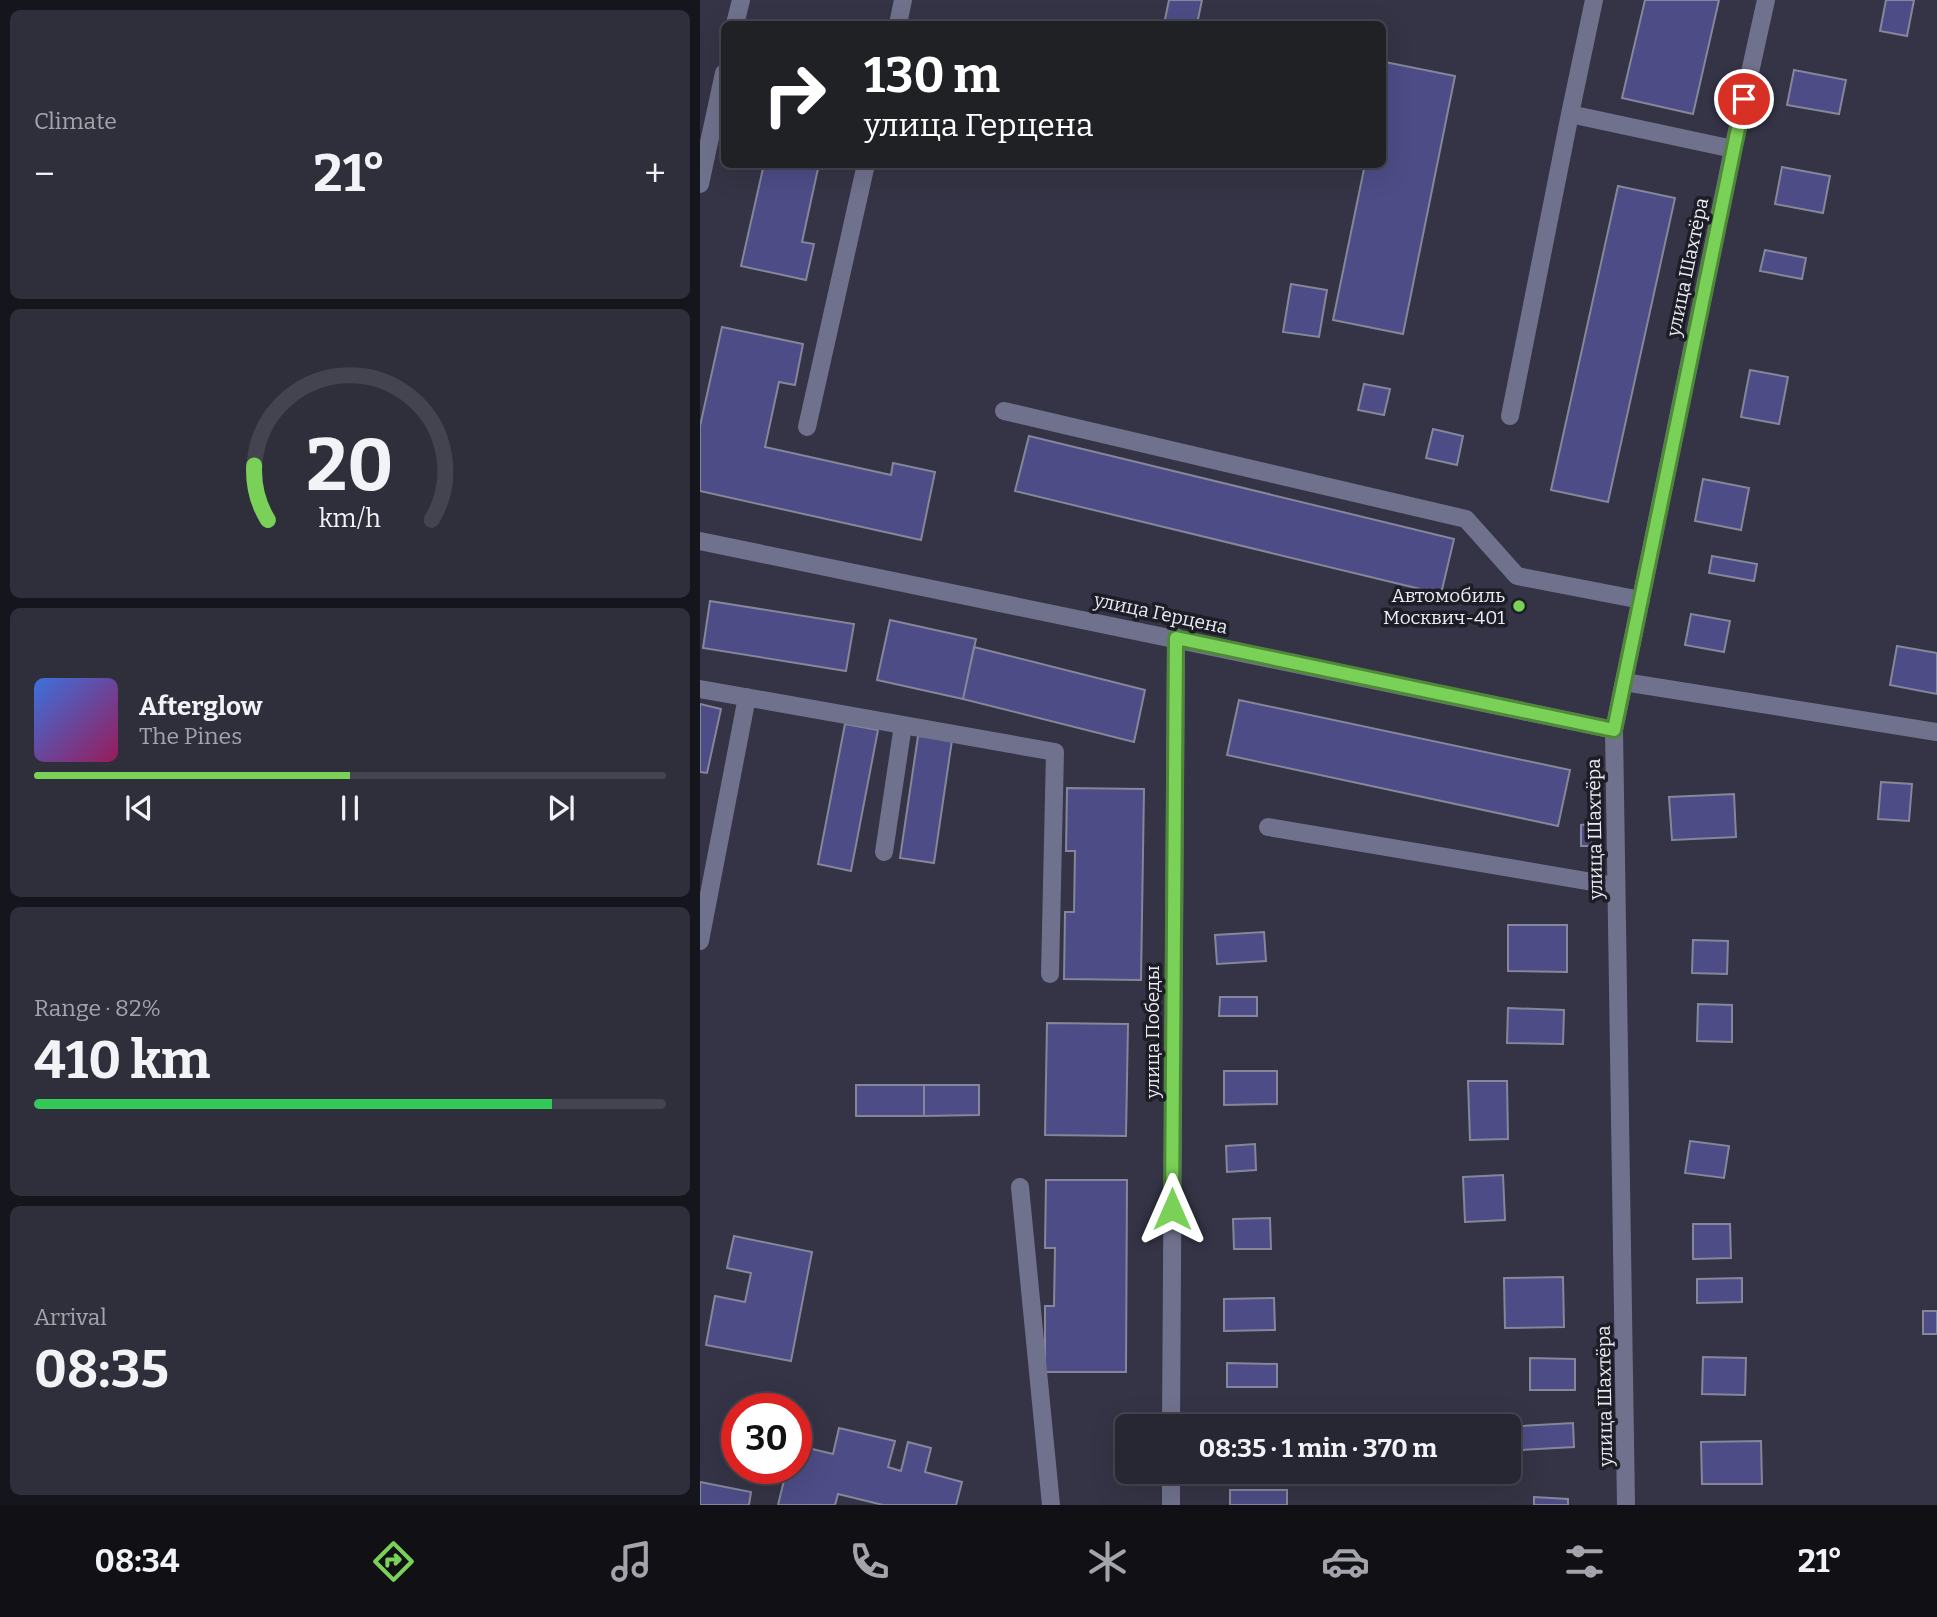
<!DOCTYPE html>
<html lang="en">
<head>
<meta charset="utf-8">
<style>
	body { margin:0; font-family:Bitter,serif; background:#2f2f3c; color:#f1f3f6; height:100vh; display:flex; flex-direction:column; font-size:26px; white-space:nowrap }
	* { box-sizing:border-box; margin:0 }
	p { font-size:23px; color:#a4a5ac }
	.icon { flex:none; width:38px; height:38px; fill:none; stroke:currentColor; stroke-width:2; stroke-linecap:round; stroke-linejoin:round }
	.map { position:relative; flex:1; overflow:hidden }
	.side { display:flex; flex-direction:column; gap:10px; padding:10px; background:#15151d; width:700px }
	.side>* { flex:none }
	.top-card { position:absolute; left:21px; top:21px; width:665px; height:147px; border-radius:10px; box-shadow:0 7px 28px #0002,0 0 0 2px #43444f; background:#202124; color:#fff; overflow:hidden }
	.speed { position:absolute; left:21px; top:1393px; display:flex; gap:14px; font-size:35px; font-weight:700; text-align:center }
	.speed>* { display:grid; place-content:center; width:91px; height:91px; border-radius:50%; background:#272734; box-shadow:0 7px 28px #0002,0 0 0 2px #43444f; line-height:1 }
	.speed .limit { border:10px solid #d22; background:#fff; color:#111 }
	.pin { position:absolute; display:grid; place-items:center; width:60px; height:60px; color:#fff; margin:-30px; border:4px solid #fff; border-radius:50%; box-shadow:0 2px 7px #0007 }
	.me { position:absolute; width:77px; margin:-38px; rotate:0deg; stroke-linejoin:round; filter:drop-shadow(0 0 5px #0008) }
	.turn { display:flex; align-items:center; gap:24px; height:147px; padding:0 28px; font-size:32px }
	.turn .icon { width:91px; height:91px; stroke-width:2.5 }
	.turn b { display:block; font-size:49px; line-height:60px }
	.big { font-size:52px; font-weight:700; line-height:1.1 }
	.side .tile { flex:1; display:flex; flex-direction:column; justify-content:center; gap:10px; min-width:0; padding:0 24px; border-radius:10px; background:#2f2f3c }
	.side .dial { align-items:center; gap:0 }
	.dial svg { height:182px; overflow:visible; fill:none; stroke:#43444f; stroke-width:7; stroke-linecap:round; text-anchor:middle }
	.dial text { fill:#f1f3f6; stroke:none }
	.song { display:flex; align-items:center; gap:21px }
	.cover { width:84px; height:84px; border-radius:10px; background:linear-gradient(135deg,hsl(220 70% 55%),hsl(330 70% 35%)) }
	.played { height:7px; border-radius:4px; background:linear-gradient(90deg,#7ad157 50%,#43444f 50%) }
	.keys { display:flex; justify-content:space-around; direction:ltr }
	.heat { display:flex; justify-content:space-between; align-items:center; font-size:38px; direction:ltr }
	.charge { height:10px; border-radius:5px; background:linear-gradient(90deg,#34c759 82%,#43444f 0) }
	.trip { position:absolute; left:415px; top:1414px; width:406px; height:70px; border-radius:10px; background:#272734; box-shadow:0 7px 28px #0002,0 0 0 2px #43444f; font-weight:700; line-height:70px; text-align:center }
	.tabs { display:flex; height:112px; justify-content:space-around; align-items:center; background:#101015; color:#a4a5ac }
	.tabs .icon { width:49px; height:49px }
	.tabs .selected { color:#7ad157 }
	.tabs b { font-size:32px; color:#f1f3f6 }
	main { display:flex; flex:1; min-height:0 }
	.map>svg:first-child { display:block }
</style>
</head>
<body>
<main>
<section class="side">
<div class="tile"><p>Climate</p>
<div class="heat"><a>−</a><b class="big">21°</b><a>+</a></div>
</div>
<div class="tile dial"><svg viewBox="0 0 100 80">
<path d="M14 69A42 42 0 1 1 86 69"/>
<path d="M14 69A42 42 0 0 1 8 45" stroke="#7ad157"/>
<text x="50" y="56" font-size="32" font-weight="700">20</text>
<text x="50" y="72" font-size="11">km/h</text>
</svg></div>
<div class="tile">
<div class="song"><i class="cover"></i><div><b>Afterglow</b><p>The Pines</p></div></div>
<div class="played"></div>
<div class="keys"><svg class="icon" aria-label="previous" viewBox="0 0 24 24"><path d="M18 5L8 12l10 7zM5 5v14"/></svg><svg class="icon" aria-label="pause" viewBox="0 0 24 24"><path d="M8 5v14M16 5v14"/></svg><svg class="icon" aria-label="next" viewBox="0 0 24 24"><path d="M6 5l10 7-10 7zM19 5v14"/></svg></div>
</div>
<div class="tile"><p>Range · 82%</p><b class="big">410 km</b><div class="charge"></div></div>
<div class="tile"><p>Arrival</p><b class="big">08:35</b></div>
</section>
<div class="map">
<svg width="1237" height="1505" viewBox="0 0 1237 1505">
	<rect width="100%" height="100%" fill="#343446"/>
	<path fill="#4d4c86" stroke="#85869a" stroke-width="2" d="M469,0H502L497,24H464Z
		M945,0H1019L993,114L922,98Z
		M1186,0H1214L1207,36L1180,31Z
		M685,62L755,76L703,334L633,320L664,169L643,164H682V76Z
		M1094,70L1146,80L1139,114L1087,105Z
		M64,164H119L102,242L114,244L106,280L41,266Z
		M1082,167L1130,176L1123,213L1075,204Z
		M918,186L975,198L908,502L851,490Z
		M1065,250L1106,258L1102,279L1060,271Z
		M591,284L627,290L619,337L583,332Z
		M22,327L103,344L95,385L79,382L65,447L191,475L193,463L235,472L221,540L0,491V426Z
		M1050,370L1088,377L1079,424L1041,417Z
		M664,384L690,389L684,415L658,410Z
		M733,429L763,436L757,465L726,458Z
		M329,436L754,539L741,594L315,491Z
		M1003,479L1049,488L1041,530L995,521Z
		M1012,556L1057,564L1054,581L1009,573Z
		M10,601L154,624L146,671L3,648Z
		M991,614L1030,621L1024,652L985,645Z
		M190,620L276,639L263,699L177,680Z
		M1197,646L1237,653V694L1190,685Z
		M274,647L445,690L434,742L263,699Z
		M539,700L870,770L858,826L527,755Z
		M0,704L21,709L7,773L0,772Z
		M145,724L178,730L151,871L118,864Z
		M218,736L252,740L234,863L200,858Z
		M1181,782L1212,784L1209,821L1178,819Z
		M367,788L444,789L441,980L364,979L365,912H374L375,851H366Z
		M1034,794L1036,837L972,840L969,797Z
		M891,824V846H881V825Z
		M808,925H867V972L808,971Z
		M564,932L566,961L517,964L515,935Z
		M993,940L1028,941L1027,974L992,973Z
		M520,997H557V1016H519Z
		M998,1004L1032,1005V1042L997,1041Z
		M808,1008L864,1010L863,1044L807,1043Z
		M347,1023L428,1024L426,1136L345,1135Z
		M524,1071H577V1104L524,1105Z
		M768,1081H807L808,1139L770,1140Z
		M156,1085H224V1116H156Z
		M224,1085H279V1115L224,1116Z
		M990,1141L1029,1146L1024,1178L985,1173Z
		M555,1144L556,1170L527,1172L526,1146Z
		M803,1175L805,1220L765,1222L763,1177Z
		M346,1180H427L426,1372H345V1306H354L355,1248H345Z
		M570,1218L571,1249H534L533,1219Z
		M993,1224H1030L1031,1258L993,1259Z
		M34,1236L112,1252L91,1361L6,1345L15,1296L45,1302L51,1273L27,1268Z
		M863,1277L864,1327L805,1328L804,1278Z
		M1042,1278V1302L997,1303V1279Z
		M574,1298L575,1330L524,1331V1299Z
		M1223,1311H1237V1334H1223Z
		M1003,1357L1046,1358L1045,1395L1002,1394Z
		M830,1358L875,1359V1390H830Z
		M527,1363L577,1364V1387H527Z
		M528,1421L558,1422V1426H527Z
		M873,1423L874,1447L821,1450L820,1426Z
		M139,1428L195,1441L188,1467L201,1471L208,1442L231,1448L225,1472L262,1482L256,1505H183L138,1494L135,1505H78L87,1468H96V1445L133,1454Z
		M1061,1441L1062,1484H1002L1001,1442Z
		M0,1482L51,1492L49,1505H0Z
		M530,1490H587V1505H530Z
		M834,1497L868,1499V1505H834Z"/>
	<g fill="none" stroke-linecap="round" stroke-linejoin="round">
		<path stroke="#70718c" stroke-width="18" d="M894,0L870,114L1033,149
			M198,24L203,0
			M304,411L766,519L817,576L941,600
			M810,416L870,114
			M107,427L166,164
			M0,689L355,752L350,974
			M568,827L916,886
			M184,852L203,725
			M0,941L47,697
			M320,1187L351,1505"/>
		<path stroke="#70718c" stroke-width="18" d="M35,24L41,0
			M0,184L24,73
			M924,682L1237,732
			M471,1426L476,637
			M471,1505V1472"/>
		<path stroke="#70718c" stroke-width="18" d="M0,541L914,730
			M926,1505L914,730L1033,149L1066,0"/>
	</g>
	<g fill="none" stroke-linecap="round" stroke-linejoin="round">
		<defs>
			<path id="route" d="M472,1209L476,638L914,730L1044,99"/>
		</defs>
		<use href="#route" stroke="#4f8839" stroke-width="18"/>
		<use href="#route" stroke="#7ad157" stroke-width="12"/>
	</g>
	<circle fill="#7ad157" stroke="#1c1d25" stroke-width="2.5" cx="819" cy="606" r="7"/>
	<g text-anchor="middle" stroke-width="7" stroke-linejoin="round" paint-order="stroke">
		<g font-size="19" fill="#e9eaf5" stroke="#1c1d25">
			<text transform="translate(987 267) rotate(-78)" y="7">улица Шахтёра</text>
			<text transform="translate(461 613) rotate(12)" y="7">улица Герцена</text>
			<text transform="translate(894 829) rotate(-91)" y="7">улица Шахтёра</text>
			<text transform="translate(452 1032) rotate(-90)" y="7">улица Победы</text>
			<text transform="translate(904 1396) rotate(-91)" y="7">улица Шахтёра</text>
		</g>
		<g font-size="19" fill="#e9eaf5" stroke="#1c1d25" text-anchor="end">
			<text x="805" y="602">Автомобиль<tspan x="805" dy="22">Москвич-401</tspan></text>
		</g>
	</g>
</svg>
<div class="speed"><div class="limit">30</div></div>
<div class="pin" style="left:1044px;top:99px;background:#d93025"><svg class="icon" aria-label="arrive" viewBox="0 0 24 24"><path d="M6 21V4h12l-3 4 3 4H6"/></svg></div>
<svg class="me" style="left:472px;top:1209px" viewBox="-20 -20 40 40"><path d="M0-17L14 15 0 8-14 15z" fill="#7ad157" stroke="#fff" stroke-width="4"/></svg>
<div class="trip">08:35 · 1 min · 370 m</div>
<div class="top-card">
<div class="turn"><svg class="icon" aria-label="right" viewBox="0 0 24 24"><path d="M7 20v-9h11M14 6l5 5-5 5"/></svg><div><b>130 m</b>улица Герцена</div></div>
</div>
</div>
</main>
<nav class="tabs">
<b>08:34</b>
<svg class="icon selected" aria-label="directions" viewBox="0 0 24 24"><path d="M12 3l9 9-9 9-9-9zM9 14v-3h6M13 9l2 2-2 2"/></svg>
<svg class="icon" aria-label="music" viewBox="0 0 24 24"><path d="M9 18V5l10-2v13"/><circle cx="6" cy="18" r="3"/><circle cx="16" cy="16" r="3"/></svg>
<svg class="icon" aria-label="phone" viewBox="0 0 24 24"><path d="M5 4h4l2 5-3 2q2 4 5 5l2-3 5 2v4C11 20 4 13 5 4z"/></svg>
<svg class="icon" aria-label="climate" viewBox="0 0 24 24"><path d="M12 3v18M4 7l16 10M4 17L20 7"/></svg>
<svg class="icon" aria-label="car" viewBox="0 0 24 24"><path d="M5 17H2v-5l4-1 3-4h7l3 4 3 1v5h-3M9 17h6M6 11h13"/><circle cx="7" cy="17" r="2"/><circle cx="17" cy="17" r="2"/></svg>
<svg class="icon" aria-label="filters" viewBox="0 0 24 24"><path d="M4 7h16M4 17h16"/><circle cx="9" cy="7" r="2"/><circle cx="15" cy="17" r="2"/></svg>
<b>21°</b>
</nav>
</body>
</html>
